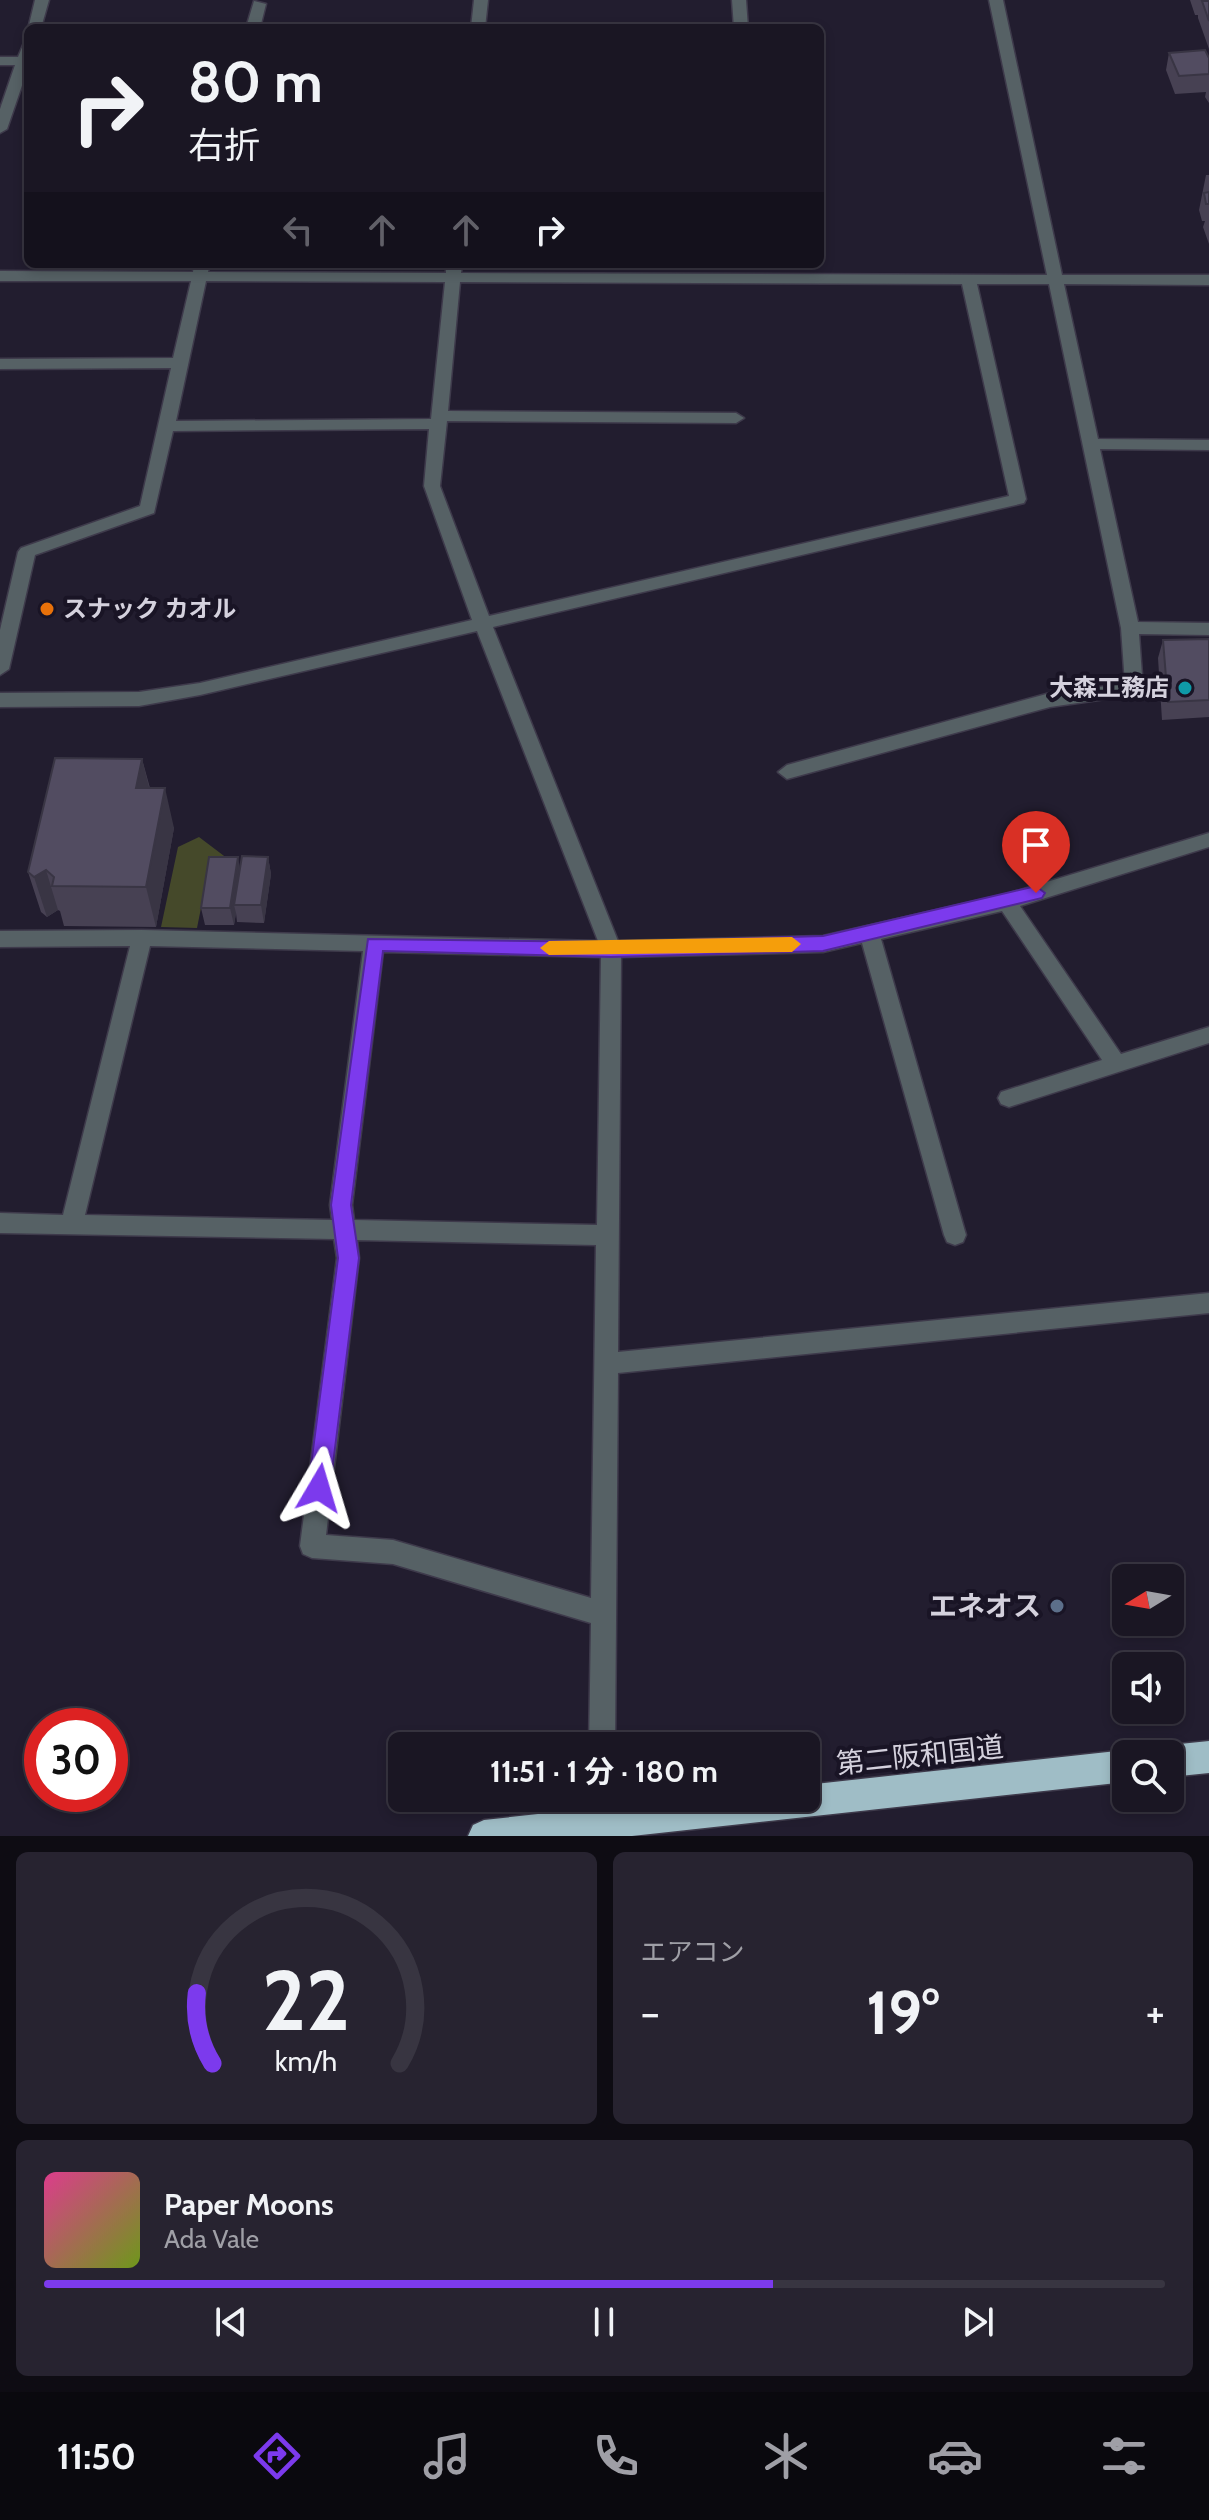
<!DOCTYPE html>
<html lang="ja">
<head>
<meta charset="utf-8">
<style>
	body { margin:0; font-family:Cabin,"Noto Sans JP",sans-serif; background:#272330; color:#f1f3f6; height:100vh; display:flex; flex-direction:column; font-size:30px; white-space:nowrap }
	* { box-sizing:border-box; margin:0 }
	p { font-size:26px; color:#9f9fa6 }
	.icon { flex:none; width:44px; height:44px; fill:none; stroke:currentColor; stroke-width:2; stroke-linecap:round; stroke-linejoin:round }
	.map { position:relative; height:1836px; overflow:hidden }
	.drawer { display:flex; flex-direction:column; gap:16px; padding:16px; background:#0e0c13; flex:1 }
	.drawer>* { flex:none }
	.guide { position:absolute; left:24px; top:24px; width:800px; height:244px; border-radius:12px; box-shadow:0 4px 12px #0003,0 0 0 2px #383541; background:#1a1623; color:#f1f3f6; overflow:hidden }
	.needle { width:52px; rotate:259deg }
	.tools { position:absolute; left:1112px; top:1564px; display:grid; gap:16px }
	.tools a { display:grid; place-items:center; width:72px; height:72px; border-radius:12px; background:#1a1623; box-shadow:0 4px 12px #0003,0 0 0 2px #383541; font-size:40px }
	.speed { position:absolute; left:24px; top:1708px; display:flex; gap:16px; font-size:40px; font-weight:700; text-align:center }
	.speed>* { display:grid; place-content:center; width:104px; height:104px; border-radius:50%; background:#1a1623; box-shadow:0 4px 12px #0003,0 0 0 2px #383541; line-height:1 }
	.speed .limit { border:12px solid #d22; background:#fff; color:#111 }
	.pin { position:absolute; display:grid; place-items:center; width:68px; height:68px; color:#fff; margin:-82px -34px; border-radius:50% 50% 50% 0; rotate:-45deg; box-shadow:0 0 8px #0007 }
	.pin .icon { rotate:45deg }
	.me { position:absolute; width:88px; margin:-44px; rotate:7deg; stroke-linejoin:round; filter:drop-shadow(0 0 6px #0008) }
	.turn { display:flex; align-items:center; gap:28px; height:168px; padding:0 32px; font-size:36px }
	.turn .icon { width:104px; height:104px; stroke-width:2.5 }
	.turn b { display:block; font-size:56px; line-height:68px }
	.lanes { display:flex; align-items:center; height:76px; padding:0 32px; background:#0003; justify-content:center; gap:40px; direction:ltr }
	.lanes .off { opacity:.35 }
	.big { font-size:60px; font-weight:700; line-height:1.1 }
	.drawer .card { flex:1; display:flex; flex-direction:column; justify-content:center; gap:12px; min-width:0; padding:0 28px; border-radius:12px; background:#272330 }
	.drawer .dial { align-items:center; gap:0 }
	.dial svg { height:208px; overflow:visible; fill:none; stroke:#383541; stroke-width:7; stroke-linecap:round; text-anchor:middle }
	.dial text { fill:#f1f3f6; stroke:none }
	.song { display:flex; align-items:center; gap:24px }
	.cover { width:96px; height:96px; border-radius:12px; background:linear-gradient(135deg,hsl(330 70% 55%),hsl(80 70% 35%)) }
	.played { height:8px; border-radius:4px; background:linear-gradient(90deg,#7c3aed 65%,#383541 65%) }
	.keys { display:flex; justify-content:space-around; direction:ltr }
	.heat { display:flex; justify-content:space-between; align-items:center; font-size:44px; direction:ltr }
	.drawer .tiles { flex:1; display:grid; gap:16px; grid-template-columns:1fr 1fr }
	.card:last-child { grid-column:span 2 }
	.trip { position:absolute; left:388px; top:1732px; width:432px; height:80px; border-radius:12px; background:#1a1623; box-shadow:0 4px 12px #0003,0 0 0 2px #383541; font-weight:700; line-height:80px; text-align:center }
	.tab-bar { display:flex; height:128px; justify-content:space-around; align-items:center; background:#0a090e; color:#9f9fa6 }
	.tab-bar .icon { width:56px; height:56px }
	.tab-bar .active { color:#7c3aed }
	.tab-bar b { font-size:36px; color:#f1f3f6 }
	.map>svg:first-child { display:block }
</style>
</head>
<body>
<div class="map">
<svg width="1209" height="1836" viewBox="0 0 1209 1836">
	<rect width="100%" height="100%" fill="#221d2f"/>
	<path fill="#45492a" d="M199,837L240,868H209L197,928L161,927L178,847Z"/>
	<g fill="none" stroke-linecap="round" stroke-linejoin="round">
		<defs>
			<path id="minor" d="M35,0H49L41,28L28,29Z
				M474,0H488L485,28H471Z
				M732,0H746L748,28H734Z
				M989,0H1003L1062,275H1209V285L1064,284L1098,439L1209,440V450L1100,449L1138,622L1209,623V635L1139,634L1143,689L1140,694L1050,707L787,779L778,772L787,765L1050,693L1125,684L1121,628L1049,284H977L1026,499L1024,503L493,627L618,941L823,936L1007,894L1209,833V847L1020,906L1121,1054L1209,1027V1043L1009,1107L1001,1104L998,1098L1001,1092L1102,1060L1002,911L881,939L966,1235L963,1242L955,1245L947,1242L944,1235L862,943L823,952L621,957L618,1352L1209,1293V1313L618,1373L615,1746H589L591,1623L393,1564L312,1558L303,1554L300,1546L337,1258L334,1239L0,1233V1213L63,1215L130,946L0,947V931L142,930L598,941L477,631L200,695L139,706L0,707V693L139,692L200,683L472,620L424,486L429,429L173,431L154,513L35,555L9,669L0,675V630L18,552L21,548L140,506L171,368L0,369V359L173,358L191,281H0V271L193,272L194,264H210L208,272L446,273V264H462L461,273L1047,275ZM206,281L445,282L431,419L176,421ZM460,282L962,284L1009,496L489,616L440,486L447,421L736,423L744,418L736,413L448,411ZM150,946L363,951L330,1205L332,1220L85,1215ZM383,952L601,957L597,1225L354,1220L352,1205ZM357,1240L596,1245L591,1598L393,1540L326,1535L359,1258Z
				M254,1L266,4L260,28H246Z
				M28,44V68L7,129L0,133V109L15,65H0V57H18L23,45Z
				M588,1798H614V1836H588Z"/>
			<path id="highway" d="M1209,1741V1773L1170,1777V1754H1157L1170,1745Z
				M1126,1750L1135,1754H1126V1782L632,1836H468L473,1825L484,1820L685,1798H806V1785Z"/>
		</defs>
		<use href="#minor" stroke="#3e3a4b" stroke-width="3"/>
		<use href="#highway" stroke="#3e3a4b" stroke-width="3"/>
		<use href="#minor" fill="#566165" fill-rule="evenodd"/>
		<use href="#highway" fill="#9fbdc6" fill-rule="evenodd"/>
	</g>
	<path fill="#474153" d="M1190,0H1209V49L1198,18V15H1195Z
		M1169,53L1209,58V103L1205,97L1206,92L1175,94L1166,70Z
		M1206,175H1209V244L1203,227L1205,221H1202L1199,210Z
		M1209,639V717L1162,720L1158,658L1163,640Z
		M142,759L150,788L174,828L156,927L64,926L60,911L58,910L47,917L41,912L28,872Z
		M268,857L271,874L264,923L237,922L236,913L234,925H205L201,908Z"/>
	<path fill="#393544" d="M142,759L152,799L136,788Z
		M165,788L174,828L156,927L146,887Z
		M238,857L241,874L234,905L236,913L234,925L230,908Z
		M268,857L271,874L264,923L261,905Z
		M46,870L58,910L47,917L34,877Z"/>
	<path fill="#524c61" stroke="#393544" stroke-width="2" d="M1202,1H1209V21Z
		M1205,50L1209,58V74L1179,76L1169,53Z
		M1209,192V204H1206L1204,193Z
		M1209,639V700L1168,702L1163,640Z
		M55,758L142,759L136,788H165L146,887L52,886L54,877L46,870L34,877L28,872Z
		M242,856L268,857L261,905H234Z
		M209,857H238L230,908H201Z"/>
	<path fill="#7c3aed" stroke="#51269a" stroke-width="2" d="M1036,886L1045,893L1042,898L823,951L611,957L383,951L351,1205L359,1258L330,1488L327,1495L319,1498L312,1495L308,1488L338,1258L331,1205L368,939L611,942L823,936Z"/>
	<path fill="#f59e0b" d="M792,937L801,944L792,952L549,955L540,948L549,941Z"/>
	<circle fill="#e8710a" stroke="#191425" stroke-width="3" cx="47" cy="609" r="8"/>
	<circle fill="#0f9aa8" stroke="#191425" stroke-width="3" cx="1185" cy="688" r="8"/>
	<circle fill="#5c6f8a" stroke="#191425" stroke-width="3" cx="1057" cy="1606" r="8"/>
	<g text-anchor="middle" stroke-width="8" stroke-linejoin="round" paint-order="stroke">
		<g font-size="24" font-weight="bold" fill="#d4d1dd" stroke="#191425" text-anchor="start">
			<text x="63" y="617">スナック カオル</text>
			<text x="1169" y="696" text-anchor="end">大森工務店</text>
		</g>
		<g font-size="28" font-weight="bold" fill="#d4d1dd" stroke="#191425" text-anchor="end">
			<text x="1041" y="1616">エネオス</text>
		</g>
		<g font-size="28" fill="#d4d1dd" stroke="#191425">
			<text transform="translate(920 1755) rotate(-6)" y="10">第二阪和国道</text>
		</g>
	</g>
</svg>
<div class="tools">
<a><svg class="needle" viewBox="-14 -14 28 28"><path d="M0-13l5 13h-10z" fill="#e53935"/><path d="M0 13l5-13h-10z" fill="#9f9fa6"/></svg></a>
<a><svg class="icon" aria-label="sound" viewBox="0 0 24 24"><path d="M4 9h4l5-4v14l-5-4H4zM17 9q2 3 0 6"/></svg></a>
<a><svg class="icon" aria-label="search" viewBox="0 0 24 24"><circle cx="10" cy="10" r="6"/><path d="M15 15l6 6"/></svg></a>
</div>
<div class="speed"><div class="limit">30</div></div>
<div class="pin" style="left:1036px;top:893px;background:#d93025"><svg class="icon" aria-label="arrive" viewBox="0 0 24 24"><path d="M6 21V4h12l-3 4 3 4H6"/></svg></div>
<svg class="me" style="left:319px;top:1488px" viewBox="-20 -20 40 40"><path d="M0-17L14 15 0 8-14 15z" fill="#7c3aed" stroke="#fff" stroke-width="4"/></svg>
<div class="trip">11:51 · 1 分 · 180 m</div>
<div class="guide">
<div class="turn"><svg class="icon" aria-label="right" viewBox="0 0 24 24"><path d="M7 20v-9h11M14 6l5 5-5 5"/></svg><div><b>80 m</b>右折</div></div>
<div class="lanes"><svg class="icon off" aria-label="left" viewBox="0 0 24 24"><path d="M17 20v-9H6M10 6l-5 5 5 5"/></svg><svg class="icon off" aria-label="ahead" viewBox="0 0 24 24"><path d="M12 20V5M6 11l6-6 6 6"/></svg><svg class="icon off" aria-label="ahead" viewBox="0 0 24 24"><path d="M12 20V5M6 11l6-6 6 6"/></svg><svg class="icon" aria-label="right" viewBox="0 0 24 24"><path d="M7 20v-9h11M14 6l5 5-5 5"/></svg></div>
</div>
</div>
<section class="drawer">
<div class="tiles">
<div class="card dial"><svg viewBox="0 0 100 80">
<path d="M14 69A42 42 0 1 1 86 69"/>
<path d="M14 69A42 42 0 0 1 8 42" stroke="#7c3aed"/>
<text x="50" y="56" font-size="32" font-weight="700">22</text>
<text x="50" y="72" font-size="11">km/h</text>
</svg></div>
<div class="card"><p>エアコン</p>
<div class="heat"><a>−</a><b class="big">19°</b><a>+</a></div>
</div>
<div class="card">
<div class="song"><i class="cover"></i><div><b>Paper Moons</b><p>Ada Vale</p></div></div>
<div class="played"></div>
<div class="keys"><svg class="icon" aria-label="previous" viewBox="0 0 24 24"><path d="M18 5L8 12l10 7zM5 5v14"/></svg><svg class="icon" aria-label="pause" viewBox="0 0 24 24"><path d="M8 5v14M16 5v14"/></svg><svg class="icon" aria-label="next" viewBox="0 0 24 24"><path d="M6 5l10 7-10 7zM19 5v14"/></svg></div>
</div>
</div>
</section>
<nav class="tab-bar">
<b>11:50</b>
<svg class="icon active" aria-label="directions" viewBox="0 0 24 24"><path d="M12 3l9 9-9 9-9-9zM9 14v-3h6M13 9l2 2-2 2"/></svg>
<svg class="icon" aria-label="music" viewBox="0 0 24 24"><path d="M9 18V5l10-2v13"/><circle cx="6" cy="18" r="3"/><circle cx="16" cy="16" r="3"/></svg>
<svg class="icon" aria-label="phone" viewBox="0 0 24 24"><path d="M5 4h4l2 5-3 2q2 4 5 5l2-3 5 2v4C11 20 4 13 5 4z"/></svg>
<svg class="icon" aria-label="climate" viewBox="0 0 24 24"><path d="M12 3v18M4 7l16 10M4 17L20 7"/></svg>
<svg class="icon" aria-label="car" viewBox="0 0 24 24"><path d="M5 17H2v-5l4-1 3-4h7l3 4 3 1v5h-3M9 17h6M6 11h13"/><circle cx="7" cy="17" r="2"/><circle cx="17" cy="17" r="2"/></svg>
<svg class="icon" aria-label="filters" viewBox="0 0 24 24"><path d="M4 7h16M4 17h16"/><circle cx="9" cy="7" r="2"/><circle cx="15" cy="17" r="2"/></svg>
</nav>
</body>
</html>
